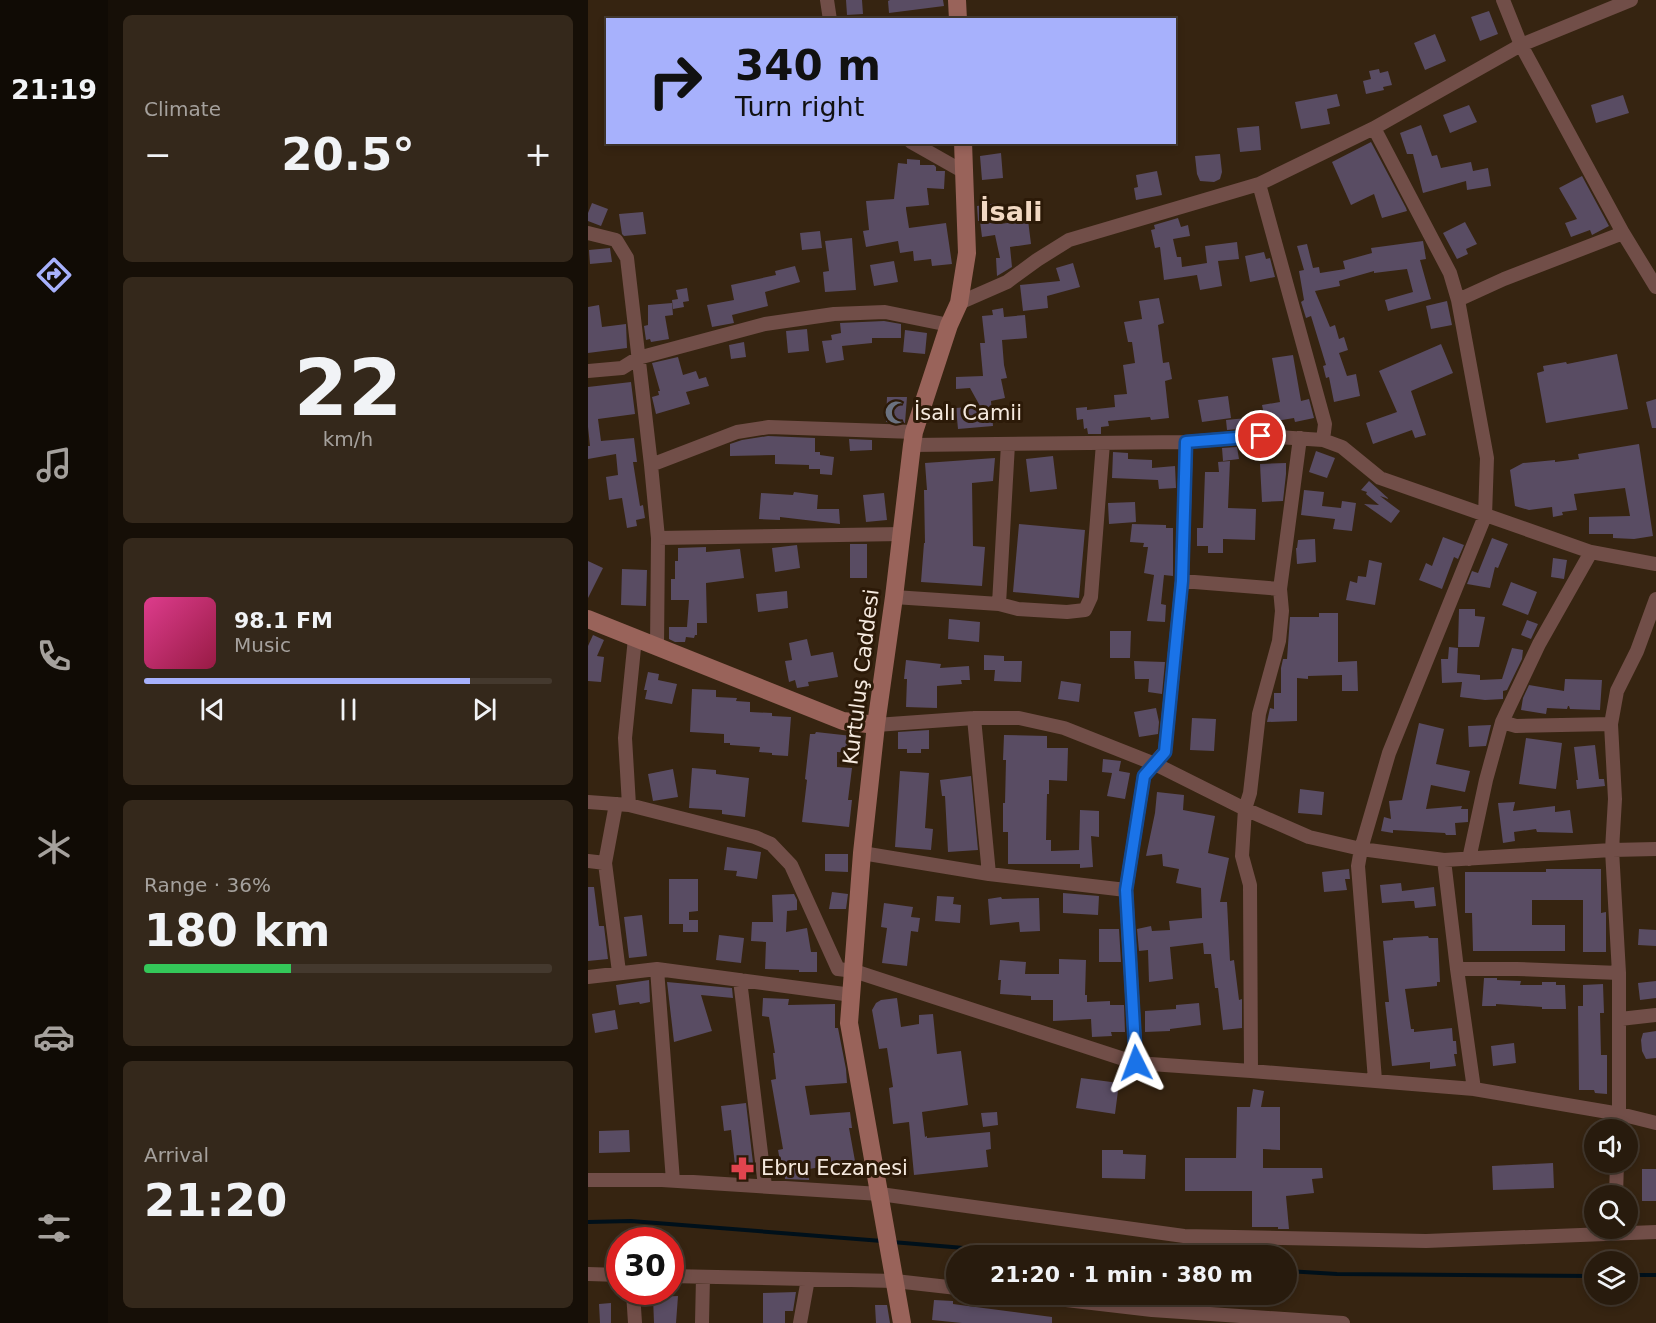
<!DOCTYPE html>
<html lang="en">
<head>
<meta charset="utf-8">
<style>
	body { margin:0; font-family:"DejaVu Sans",sans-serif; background:#34281b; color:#f1f3f6; height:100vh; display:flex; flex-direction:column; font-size:22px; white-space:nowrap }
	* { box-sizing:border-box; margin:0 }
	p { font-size:20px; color:#a5a19d }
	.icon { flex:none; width:33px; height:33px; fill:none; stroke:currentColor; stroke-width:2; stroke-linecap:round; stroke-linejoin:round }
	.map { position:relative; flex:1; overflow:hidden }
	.side { display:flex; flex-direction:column; gap:15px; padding:15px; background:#160f07; width:480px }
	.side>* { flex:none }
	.banner { position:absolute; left:18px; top:18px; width:570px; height:126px; border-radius:0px; box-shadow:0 3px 9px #0003,0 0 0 2px #44392e; background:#a7b1fc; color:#111; overflow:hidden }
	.fabs { position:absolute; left:996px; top:1119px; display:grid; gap:12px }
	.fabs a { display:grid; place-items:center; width:54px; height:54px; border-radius:50%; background:#281b0d; box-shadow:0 3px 9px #0003,0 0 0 2px #44392e; font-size:30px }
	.speed { position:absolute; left:18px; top:1227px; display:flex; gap:12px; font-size:30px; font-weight:700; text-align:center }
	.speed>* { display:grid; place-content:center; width:78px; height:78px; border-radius:50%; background:#281b0d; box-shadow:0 3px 9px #0003,0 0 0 2px #44392e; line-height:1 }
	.speed .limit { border:9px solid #d22; background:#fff; color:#111 }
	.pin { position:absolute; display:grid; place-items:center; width:51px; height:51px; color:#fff; margin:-26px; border:3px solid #fff; border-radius:50%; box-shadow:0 2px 6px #0007 }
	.me { position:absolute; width:66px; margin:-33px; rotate:357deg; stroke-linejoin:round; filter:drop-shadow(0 0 4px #0008) }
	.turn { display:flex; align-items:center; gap:21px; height:126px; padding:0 30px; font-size:27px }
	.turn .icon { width:78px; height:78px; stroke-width:2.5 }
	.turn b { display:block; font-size:42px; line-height:51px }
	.big { font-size:45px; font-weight:700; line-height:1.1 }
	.side .tile { flex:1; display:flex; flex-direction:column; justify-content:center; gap:9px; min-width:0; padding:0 21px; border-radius:9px; background:#34281b }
	.side .dial { align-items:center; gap:0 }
	.dial b { font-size:78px; line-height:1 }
	.song { display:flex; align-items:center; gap:18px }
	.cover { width:72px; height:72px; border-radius:9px; background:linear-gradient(135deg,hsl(330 70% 55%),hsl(340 70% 35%)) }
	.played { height:6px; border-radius:3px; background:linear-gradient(90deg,#a7b1fc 80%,#44392e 80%) }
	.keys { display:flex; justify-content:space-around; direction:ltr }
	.heat { display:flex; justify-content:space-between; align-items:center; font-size:33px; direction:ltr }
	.charge { height:9px; border-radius:4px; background:linear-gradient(90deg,#34c759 36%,#44392e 0) }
	.trip { position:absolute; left:358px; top:1245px; width:351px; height:60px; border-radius:30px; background:#281b0d; box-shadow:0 3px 9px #0003,0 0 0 2px #44392e; font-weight:700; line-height:60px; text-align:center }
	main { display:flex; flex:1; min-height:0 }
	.menu { display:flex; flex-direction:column; width:108px; justify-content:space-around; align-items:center; background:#100b05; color:#a5a19d }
	.menu .icon { width:42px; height:42px }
	.menu .selected { color:#a7b1fc }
	.menu b { font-size:27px; color:#f1f3f6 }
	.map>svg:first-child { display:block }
</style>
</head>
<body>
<main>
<nav class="menu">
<b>21:19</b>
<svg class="icon selected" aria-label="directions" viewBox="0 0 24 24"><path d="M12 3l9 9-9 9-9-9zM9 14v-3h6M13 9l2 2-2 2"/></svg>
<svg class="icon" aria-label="music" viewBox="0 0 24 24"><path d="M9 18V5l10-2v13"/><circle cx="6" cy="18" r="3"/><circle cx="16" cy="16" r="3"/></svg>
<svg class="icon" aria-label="phone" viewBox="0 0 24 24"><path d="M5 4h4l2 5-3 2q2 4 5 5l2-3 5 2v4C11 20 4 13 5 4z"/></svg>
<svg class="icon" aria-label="climate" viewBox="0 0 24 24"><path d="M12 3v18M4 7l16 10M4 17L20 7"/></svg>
<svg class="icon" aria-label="car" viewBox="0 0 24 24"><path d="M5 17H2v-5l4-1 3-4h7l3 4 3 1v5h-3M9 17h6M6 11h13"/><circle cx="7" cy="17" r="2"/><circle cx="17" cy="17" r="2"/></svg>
<svg class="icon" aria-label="filters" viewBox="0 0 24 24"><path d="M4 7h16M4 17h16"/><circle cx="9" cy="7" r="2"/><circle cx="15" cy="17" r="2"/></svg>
</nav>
<section class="side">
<div class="tile"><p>Climate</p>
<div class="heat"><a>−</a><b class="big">20.5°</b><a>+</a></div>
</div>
<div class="tile dial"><b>22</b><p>km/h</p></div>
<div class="tile">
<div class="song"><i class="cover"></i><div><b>98.1 FM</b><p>Music</p></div></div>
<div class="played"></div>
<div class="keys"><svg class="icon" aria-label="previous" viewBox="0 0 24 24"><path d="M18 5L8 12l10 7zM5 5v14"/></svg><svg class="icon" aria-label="pause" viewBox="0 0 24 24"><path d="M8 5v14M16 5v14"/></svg><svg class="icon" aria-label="next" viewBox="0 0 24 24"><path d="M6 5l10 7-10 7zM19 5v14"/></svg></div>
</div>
<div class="tile"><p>Range · 36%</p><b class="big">180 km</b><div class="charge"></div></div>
<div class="tile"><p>Arrival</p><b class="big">21:20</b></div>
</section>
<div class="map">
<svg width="1068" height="1323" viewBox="0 0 1068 1323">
	<rect width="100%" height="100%" fill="#362411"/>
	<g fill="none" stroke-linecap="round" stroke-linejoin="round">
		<path stroke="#00101a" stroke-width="4" d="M0,1222L43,1221L294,1241
			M304,1242L471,1256
			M699,1271L749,1274L1006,1276
			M1040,1275H1068"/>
	</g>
	<path fill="#594c63" d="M258,0H274L275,14L259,15Z
		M302,0H355L356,6L301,13L300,1Z
		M901,11L910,34L892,41L883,17Z
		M847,34L858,61L837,70L826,43Z
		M791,69L792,73L800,71L804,85L795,87L796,90L778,94L775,81L783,79L781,71Z
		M749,94L752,106L739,109L742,124L713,129L707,102Z
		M1035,95L1041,113L1008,123L1003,105Z
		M881,105L889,122L862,133L855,115Z
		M833,125L844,156L849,155L853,168L883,162L885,171L900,168L903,186L879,190L878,181L835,193L825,154H819L812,133Z
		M671,126L673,150L652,152L649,128Z
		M783,142L818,208L819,211L794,218L786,194L763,205L744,162Z
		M413,153L415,178L394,180L392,156Z
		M632,154L634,172L632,179L626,182L612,181L609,174L607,156Z
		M319,159L332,160V165H346L348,167V171H357L356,189L339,188L341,205L318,207V209L321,228L358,223L364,264L344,266L343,259L326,261L325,251L312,253L310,241L278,247L275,231L281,230L278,201L306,199L310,163L319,164Z
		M569,171L574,195L548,200L546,188L550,187L548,175Z
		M994,176L1021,226L1004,235L1002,230L983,237L977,223L989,219L971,188Z
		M4,203L20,209L13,226L0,221V213Z
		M410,203L412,224L440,220L443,244L422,247L424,267L409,276L408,258H412L407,235L394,237L392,221H390L389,206Z
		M55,212L58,234L36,236L34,234L31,214Z
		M590,218L593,227L600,225L602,236L585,239L589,257H593L594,267L619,263L617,246L649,242L651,259L630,261L634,286L612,290L609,275L576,280L572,247L567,248L563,230L567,229L566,225Z
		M877,222L889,244L878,249L880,254L869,259L855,233Z
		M232,231L234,248L214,250L212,233Z
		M264,238L268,290L237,292L235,272L241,271L237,241Z
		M835,241L838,259L832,260L843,299L800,311L797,300L825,292L819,269L786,273V271L751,281L752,286L727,291L742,327L747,325L751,339L756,337L760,350L751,353L759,376L768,374L772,396L746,402L741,377L738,378L735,366L738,365L723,316L718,318L713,302L716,300L711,271L716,270L709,246L719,244L725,268L731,267L732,273L757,269L755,261L784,253L783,248Z
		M22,248L24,262L2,264L1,250Z
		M676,252L678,259L682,258L687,277L662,282L657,256Z
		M306,261L310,282L286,286L282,265Z
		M485,263L492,287L459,296L460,308L435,311L432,285L472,281L468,268Z
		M207,266L212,282L177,292L180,306L144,315L146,323L124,327L119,305L146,300L143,285L188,275L187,271Z
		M99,288L101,301L95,302L96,307L85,309L84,300L90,299L88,290Z
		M571,298L576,323L570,325L575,363L581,362L584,379L577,381L581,418L563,420L562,417L520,421L521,426L513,427V434H500L499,428L496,429L495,419L489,420L488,408L499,407V410L527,407L526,395L539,394L535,365L547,363L544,342H540L536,322L554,319L551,301Z
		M859,301L864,325L843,329L838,306Z
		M84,303L85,315L77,316L81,339L63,342L62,339L58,340L56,326L60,325V305Z
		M11,305L14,327L38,324L39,348L0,353V307Z
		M415,308L416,317L437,315L439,338L414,340L416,365L419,378L413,379L417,398L403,401L405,426L370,429L368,408L392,406L382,388L368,389V377L395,376L392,343H397L394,316L405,315L404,310Z
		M296,321L313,324V338H284V343L254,346L256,360L238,363L234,341L244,340L243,335L253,333L252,323Z
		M219,329L221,351L200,353L198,331Z
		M317,330L339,333L337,354L315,352Z
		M156,342L158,357L143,359L141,345Z
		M853,344L865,373L823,391L838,435L827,438L824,430L785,444L778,423L809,412L791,371Z
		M1029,354L1040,409L958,423L949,373L956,371L955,366L978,362L979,364Z
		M705,355L713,401L721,399L726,418L707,422L706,418L688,421V418L677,420L674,405L692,402L684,358Z
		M90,357L95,375L108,371L111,379L118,377L121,386L98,392L102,404L68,414L64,397L71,395L70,391H72L64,363Z
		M43,382L47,414L10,419L13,441L46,438L49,462H45L52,506L55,505L57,518L48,520L49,526L39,528L34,498L21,500L18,477L30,475L28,454L0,459V446H2L0,427V387Z
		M640,396L643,418L614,422L610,400Z
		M299,397H319L317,423L298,422Z
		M1068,399V428H1064L1058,402Z
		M659,418L660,428L639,430L638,420Z
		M180,436L227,438V452H232V455L246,457L244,475L232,474V469H221V465L187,464V455L142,456V444L154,440Z
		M261,439L284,440V450L262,451Z
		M1051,444L1065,536L1046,539L1025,538V534H1001V517L1042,516L1037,488L986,494L989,510L974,512L975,515L965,517L964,507L941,510L927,506L922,470L935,463L967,460V462L991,459L990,454Z
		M649,447L651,459L635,461L634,448Z
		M728,451L747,458L739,478L721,472Z
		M525,452L540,453V459L564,460V468L587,466L588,488L571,489L570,480L524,478Z
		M465,456L469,489L442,492L438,459Z
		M407,458L405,481L384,483L385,546L397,547L394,586L333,582L336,543H337L336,490H339L337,463Z
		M642,461L640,508L668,509L667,540L635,539V553H620V546H609V528H615L617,472H631L630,462Z
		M698,463V474L695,501L674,502L672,464Z
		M781,481L801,499L792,496L812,511L803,523L776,504L791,505L778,494L779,492L773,490Z
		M716,490L736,492L734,506L753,508L754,501L768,503L764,531L745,529L747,519L713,515Z
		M206,492L230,495L229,509H251L252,524L192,517V520L171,519L173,493L205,495Z
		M296,493L299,520L278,522L275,495Z
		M547,502L548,522L521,524L520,503Z
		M431,524L497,530L491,598L425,592Z
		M544,524L578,525V528H585V576L576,575L573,604L578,605L577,622L559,621L566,575L556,573L560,547H555L556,543L542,542Z
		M855,537L876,545L870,559L866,557L854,589L831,580L838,563L844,566Z
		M904,538L920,544L910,568L907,567L902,588L879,584L884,571L890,573Z
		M727,539L728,562L709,564L708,548H709L710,540Z
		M262,544H279V578H262Z
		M209,545L212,568L187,572L184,548Z
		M118,547V552L152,549L156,578L118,583L119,623H109V635H107L106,638L98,637L97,642H87L81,639V627H99L101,600H83V579H87V561H90V548Z
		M965,558L979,560L976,579L963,577Z
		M781,560L794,563L787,605L758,600L762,581L769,583L770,576L778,577Z
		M0,561L15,568L0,598Z
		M34,569L59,570L58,606L33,605Z
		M923,582L949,592L940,615L914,605Z
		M199,591L200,608L170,612L168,594Z
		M871,609H887V616L897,617L891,647H870Z
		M731,613H750V662L769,661L770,691H754V675L720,676V679L709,678V721L679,722L682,708L686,709V693H693V668L695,659H699L702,617H731Z
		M361,619L392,622L391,642L360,639Z
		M939,620L950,624L943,639L933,635Z
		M522,631H543L542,658H522Z
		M5,635L16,640L9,656L16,657L13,682L0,681V646Z
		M219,639L223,656L245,652L250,677L220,682L221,686L209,688L207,680L201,682L197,661L204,660L201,643Z
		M861,647L870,648L869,673L892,675V680L914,679L924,648L935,650L934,659L919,690L915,691V699L897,700L872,697L874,682L854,683L853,659H860Z
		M396,655L416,656V661H434L433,682L406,681L407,670H396Z
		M318,660L353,664L352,668L381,666L382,680H373L374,684L349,686V708L318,707L319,679H316Z
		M546,661L577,662L574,694L560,692L561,679H547Z
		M60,672L71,674L70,680L89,684L84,704L57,699L59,690H56Z
		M977,679L1014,680L1012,710L982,709L981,706H980L979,709L959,708L958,714L933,710L935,698L941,685L976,691Z
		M473,681L493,684L491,702L470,699Z
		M104,689L128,690V697L149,698L148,701L162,702V712L184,713V716L203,717L200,756L184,755V753L171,752L172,747L142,745V743H136V734L102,732Z
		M568,708L571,722L570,734L551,737L546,712Z
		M604,718L628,719L626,751L602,750Z
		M831,723L856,729L848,764L882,771L877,792L843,785L838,809L874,806L873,809H880V822L867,823L868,835H858L857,833L805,830V833L793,831L796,817L803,819L801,801L814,800Z
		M903,725L898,746L881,747L880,726Z
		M341,730V749H333V753H319V749H310V732Z
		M228,732L264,736V738L267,739L266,753L249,752V767L264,768L260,800H264L261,827L214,822L219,780L217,779L222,734H227Z
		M416,735L459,736V748H480L479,781L461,780V794H459L458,840H463V851L491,850L492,810L511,811V837L503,836L505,867L492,868V864H420V832H415V803H417L418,760H415Z
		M938,738L974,743L968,789L931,784Z
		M1007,745L1011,779H1016L1017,786L989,789L988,780H990L986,747Z
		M515,759L533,761L531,771L542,773L537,799L519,796L524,773L514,772Z
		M104,768L128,770V774L161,778L157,817L134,814V810L101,808Z
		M85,769L90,797L65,801L60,774Z
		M312,771L341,773L337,828L345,829L343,850L307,847Z
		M383,776L390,850L360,852L357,796H354L352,780Z
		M712,789L736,792L734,815L710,813Z
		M569,792L596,795L595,810L627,816L620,853L641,858L632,902H639L642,961L646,960L651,1000L654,999V1028L635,1030L630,988H627L623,954H616L615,943L582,947L585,979L561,982L560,950L551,951L549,929L563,926L564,931L582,930L581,921L614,918L613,888L588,883L591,869L575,866L574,854L558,856L567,813Z
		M927,802L925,811L967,806V812L982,810L985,833L949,832L948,829L926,832L927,841L915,843L910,803Z
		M139,847L173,852L169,879L148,876L149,871L136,870Z
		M237,854H260V872L237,871Z
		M761,869L762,879H757L759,890L736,892L734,872Z
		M958,869H1013V913L1018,912V952H995V900H944V925H977V951H885L884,913H877V872H958Z
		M81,879H110V911L101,912V920H110V932H95V924H81Z
		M813,883L814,891L846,887L848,906L827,908L826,901H821L794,903L792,885Z
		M0,887H6L11,926H16L20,959L0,961Z
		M244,892L260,894L258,909H241Z
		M475,893L511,896L510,915L475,913Z
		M206,894L209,900V910L199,911L198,932L219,928L223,952H229V972H211V970L177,969L178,942L163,941L164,922H185L184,895Z
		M349,896L366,897L365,904L373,905L372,923L347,921Z
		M413,897L414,899L451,898L452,931L432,932L431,922L402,925L400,899Z
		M296,903L325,907L323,917L332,918L330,932L323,931L319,966L294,963L299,928L293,927Z
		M54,915L59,956L41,958L36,917Z
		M511,929H531L533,962H511Z
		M1051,929L1068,930V946L1050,945Z
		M131,935L156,938L153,963L128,960Z
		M840,936L841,938H850L852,982H849V986L817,989L823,1029H826V1032L864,1028L865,1041H868L869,1054H866L868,1066L842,1069V1062L804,1066L797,1002H801L795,941L805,940V938Z
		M471,959L498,960L497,995H499V1002L522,1001V1005H536L537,1032H523L524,1036L504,1037L503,1019L465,1021V1000H443V996L412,994L413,980H410L412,960L438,962L437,974H471Z
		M896,978H909V980L933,981L932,985H954V982H968V985H977L978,1009H954V1007L908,1004V1006H894Z
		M61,980L62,1002L52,1004L51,1002L31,1005L28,985Z
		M1068,981V998L1052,1000L1050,983Z
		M79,982L144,988L145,998L113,995L124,1031L86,1042Z
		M1015,984L1016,1013H1012L1013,1055H1019V1094L1007,1093L1006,1090H991L990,1006H995V985Z
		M175,998L201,999L200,1005L247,1004V1028H250L258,1069L259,1083L217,1086L222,1115L262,1112L264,1128H261L267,1161L221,1169V1180L197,1179V1171L194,1172L190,1150L195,1149L183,1080L188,1079L185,1053H187L181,1017L174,1016Z
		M309,998L313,1027L331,1024V1015L345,1014L349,1054L373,1051L380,1105L334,1112L337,1137L339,1136V1138L402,1132L403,1149L398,1150L400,1167L326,1175L321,1122L305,1124L301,1088L305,1087L299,1048L291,1049L284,1010L288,1003L293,1000Z
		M611,1003L613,1025L582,1029V1031L557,1032V1011L588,1009V1005Z
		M27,1010L30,1029L7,1033L4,1014Z
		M1068,1031V1058L1058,1059L1054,1051L1053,1040L1055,1033Z
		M926,1043L928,1063L905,1066L903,1046Z
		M493,1078L531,1083L527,1114L488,1108Z
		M665,1089L676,1091L673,1107H692V1150L675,1149V1168H734L735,1178L724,1179L726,1193L698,1196L701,1229H690V1227H664V1191H597V1158H648L649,1107H662Z
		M158,1103L165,1163L147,1165L143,1130L136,1131L133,1106Z
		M409,1112L410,1125L395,1127L393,1113Z
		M41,1130L42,1152L11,1153V1131Z
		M514,1150H535V1154L558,1155L557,1179L514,1178Z
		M965,1163L966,1188L905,1190L904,1166Z
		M1054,1169H1068V1201H1054Z
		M208,1292L205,1311H197V1323H175V1293Z
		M90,1296L88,1323H66L65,1297Z
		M346,1300L365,1301V1304L380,1306L464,1317V1323H374L344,1320Z
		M23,1303V1323H12L11,1304Z
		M287,1305H299L302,1323H288Z"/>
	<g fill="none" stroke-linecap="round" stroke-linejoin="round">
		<path stroke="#714e48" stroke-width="14" d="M239,0L242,20
			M915,0L933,45L1035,233L1068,287
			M786,128L862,273L870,300L899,458L897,516L801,753L773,849L770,866L787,1080
			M323,142L376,172
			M671,184L737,424L735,440
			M0,233L28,240L39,258L63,465L70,538L69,647
			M870,300L916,279L1035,233
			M371,303L419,282L449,260L481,240L671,184L786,128L933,45L1043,0
			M0,371L34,368L50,358L177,324L246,314L297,312L361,325
			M324,445L598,442L673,436L735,440L754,447L792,478L1003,552L1068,564
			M63,465L149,432L181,427L326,432
			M70,538L314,534
			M594,581L692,589L712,438
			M306,597L411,604L430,609L479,612L497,610L503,597L515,443
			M411,604L420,444
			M386,718L401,874
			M914,722L928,726L1023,724
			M288,725L386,718H431L476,728L567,764L657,809L721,837L773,849L856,860L1024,850L1068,849
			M0,802L41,805L167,837L183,844L203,865L250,969L266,971L548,1063L663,1071L886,1089L1032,1114L1068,1123
			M41,805L37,738L47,638
			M274,853L401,874L538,890
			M881,859L898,780L914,722L951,644L1003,552
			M856,860L869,969L886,1089
			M0,861L17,863L31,972
			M17,863L28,804
			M69,969L85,1181
			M869,969H929L1031,973
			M0,977L69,969L264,995
			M152,980L177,1186
			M1032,1019L1068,1015
			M548,1063L538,890L556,776L577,751L594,581L598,442
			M663,1071L662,885L654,856L657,809L662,793L671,714L691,641L694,611L692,589
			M1031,1130V973L1024,850L1027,799L1023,724L1029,691L1049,651L1068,599
			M0,1180H74L292,1194L596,1236L838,1241L1068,1232
			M1028,1196L1029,1162
			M0,1274L32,1275
			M82,1276L307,1281L369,1288
			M45,1292L47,1323
			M427,1294L564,1310L755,1323
			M114,1323L115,1277
			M212,1323L220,1279"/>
		<path stroke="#99635a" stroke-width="18" d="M369,0L370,20
			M0,619L255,721L288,725
			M314,1323L261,1023L274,853L288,725L306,597L324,445L326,432L361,325L371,303L379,253L375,142"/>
	</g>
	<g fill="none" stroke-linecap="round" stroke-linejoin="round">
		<defs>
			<path id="route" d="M548,1063L538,890L556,776L577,752L594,581L598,442L673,436"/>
		</defs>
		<use href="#route" stroke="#114b97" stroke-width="15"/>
		<use href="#route" stroke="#1a73e8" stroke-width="10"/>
	</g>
	<defs>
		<symbol id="mosque-bare" viewBox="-9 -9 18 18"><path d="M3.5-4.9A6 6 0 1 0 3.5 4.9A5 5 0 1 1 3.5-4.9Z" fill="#6b7280" stroke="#2c1a08" stroke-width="2.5" paint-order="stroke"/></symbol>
		<symbol id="pharmacy-bare" viewBox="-9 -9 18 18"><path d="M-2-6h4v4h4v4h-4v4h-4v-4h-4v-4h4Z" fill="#e0444e" stroke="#2c1a08" stroke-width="2.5" paint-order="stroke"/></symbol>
	</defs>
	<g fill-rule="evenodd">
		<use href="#mosque-bare" x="292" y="396" width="33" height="33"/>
		<use href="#pharmacy-bare" x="138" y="1152" width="33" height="33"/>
	</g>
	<g text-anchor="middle" stroke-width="6" stroke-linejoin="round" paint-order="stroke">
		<g font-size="21" fill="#f5e9de" stroke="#2c1a08" text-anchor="start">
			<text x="326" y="420">İsalı Camii</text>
			<text x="173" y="1175">Ebru Eczanesi</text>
		</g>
		<g font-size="21" fill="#f5e9de" stroke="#2c1a08">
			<text transform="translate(273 677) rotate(-83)" y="7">Kurtuluş Caddesi</text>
		</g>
		<g font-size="27" font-weight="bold" fill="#f2d9c3" stroke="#2c1a08">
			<text x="423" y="221">İsali</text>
		</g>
	</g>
</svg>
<div class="fabs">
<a><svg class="icon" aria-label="sound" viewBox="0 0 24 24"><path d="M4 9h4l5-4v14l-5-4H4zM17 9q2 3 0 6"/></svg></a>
<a><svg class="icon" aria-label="search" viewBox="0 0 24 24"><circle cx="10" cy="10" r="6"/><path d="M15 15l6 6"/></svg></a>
<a><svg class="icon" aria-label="layers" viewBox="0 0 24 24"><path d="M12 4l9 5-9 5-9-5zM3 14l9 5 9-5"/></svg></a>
</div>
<div class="speed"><div class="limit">30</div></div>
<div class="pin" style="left:673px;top:436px;background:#d93025"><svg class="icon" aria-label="arrive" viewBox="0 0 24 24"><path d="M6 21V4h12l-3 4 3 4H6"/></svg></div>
<svg class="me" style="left:548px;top:1063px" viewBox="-20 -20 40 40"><path d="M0-17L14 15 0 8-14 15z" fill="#1a73e8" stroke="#fff" stroke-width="4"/></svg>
<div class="trip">21:20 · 1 min · 380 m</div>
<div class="banner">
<div class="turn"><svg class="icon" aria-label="right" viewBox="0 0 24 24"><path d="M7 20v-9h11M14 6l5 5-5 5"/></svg><div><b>340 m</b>Turn right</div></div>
</div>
</div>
</main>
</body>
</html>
